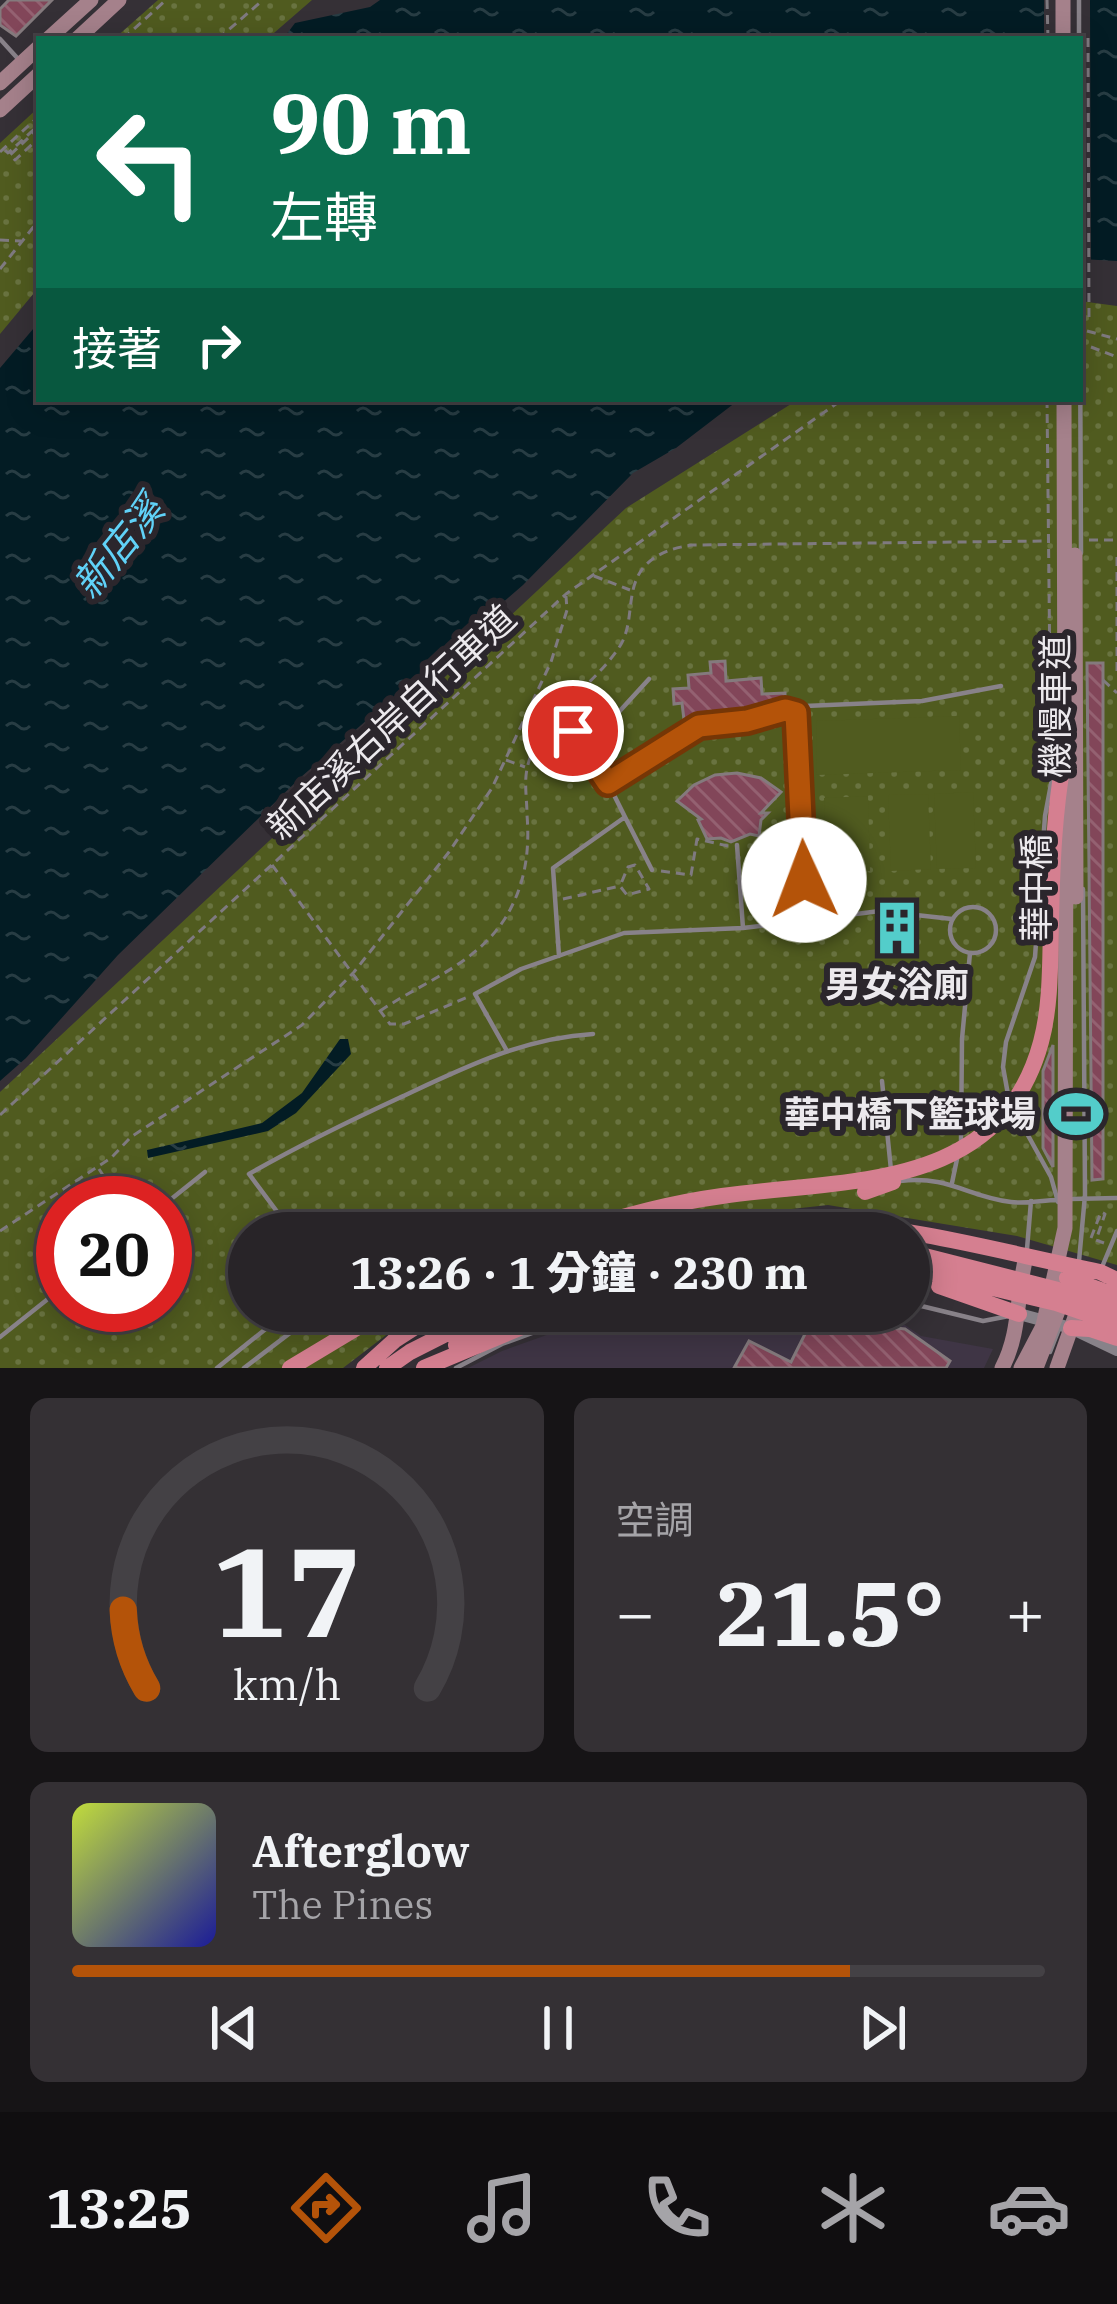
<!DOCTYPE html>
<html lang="zh-TW">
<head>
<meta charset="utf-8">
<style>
	body { margin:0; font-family:"IBM Plex Serif","Noto Sans TC",serif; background:#343034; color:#f1f3f6; height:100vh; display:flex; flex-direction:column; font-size:45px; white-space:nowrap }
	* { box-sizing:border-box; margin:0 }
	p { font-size:39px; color:#a5a4a8 }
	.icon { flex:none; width:66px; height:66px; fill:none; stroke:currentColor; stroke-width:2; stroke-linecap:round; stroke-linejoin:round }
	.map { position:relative; height:1368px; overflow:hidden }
	.panel { display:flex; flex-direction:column; gap:30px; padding:30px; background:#161416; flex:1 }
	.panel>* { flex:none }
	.hud { position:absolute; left:36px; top:36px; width:1047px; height:366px; border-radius:0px; box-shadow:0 6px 30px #0003,0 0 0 3px #444145; background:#0b6e4f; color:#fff; overflow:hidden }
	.speed { position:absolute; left:36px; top:1176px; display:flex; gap:24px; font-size:60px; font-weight:700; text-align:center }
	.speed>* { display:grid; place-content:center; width:156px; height:156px; border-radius:50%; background:#282428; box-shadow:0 6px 30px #0003,0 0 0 3px #444145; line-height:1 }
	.speed .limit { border:18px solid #d22; background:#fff; color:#111 }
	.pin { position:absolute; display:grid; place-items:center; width:102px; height:102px; color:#fff; margin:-51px; border:6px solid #fff; border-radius:50%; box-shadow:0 3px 12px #0007 }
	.me { position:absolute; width:132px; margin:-66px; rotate:358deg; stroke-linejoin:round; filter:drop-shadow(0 0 9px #0008) }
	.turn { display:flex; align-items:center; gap:42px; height:252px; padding:0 36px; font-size:54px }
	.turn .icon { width:156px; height:156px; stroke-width:2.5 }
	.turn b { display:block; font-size:84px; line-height:102px }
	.then { display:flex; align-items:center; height:114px; padding:0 36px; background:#0003; gap:24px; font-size:45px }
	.big { font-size:90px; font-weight:800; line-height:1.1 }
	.panel .card { flex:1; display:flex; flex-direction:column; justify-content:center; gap:18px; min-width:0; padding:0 42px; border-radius:18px; background:#343034 }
	.panel .dial { align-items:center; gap:0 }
	.dial svg { height:312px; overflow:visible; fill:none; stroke:#444145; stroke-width:7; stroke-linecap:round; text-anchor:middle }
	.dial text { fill:#f1f3f6; stroke:none }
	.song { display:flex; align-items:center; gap:36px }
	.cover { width:144px; height:144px; border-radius:18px; background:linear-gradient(135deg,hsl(70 70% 55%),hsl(240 70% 35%)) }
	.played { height:12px; border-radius:6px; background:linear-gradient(90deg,#b45309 80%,#444145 80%) }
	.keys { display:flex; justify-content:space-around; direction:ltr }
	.heat { display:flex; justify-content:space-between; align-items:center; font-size:66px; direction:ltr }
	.panel .tiles { flex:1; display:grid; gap:30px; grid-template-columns:1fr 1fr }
	.card:last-child { grid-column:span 2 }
	.trip { position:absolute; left:228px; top:1212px; width:702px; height:120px; border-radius:60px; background:#282428; box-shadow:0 6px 30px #0003,0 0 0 3px #444145; font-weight:800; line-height:120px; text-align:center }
	.tab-bar { display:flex; height:192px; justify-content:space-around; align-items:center; background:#100e10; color:#a5a4a8 }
	.tab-bar .icon { width:84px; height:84px }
	.tab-bar .current { color:#b45309 }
	.tab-bar b { font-size:54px; color:#f1f3f6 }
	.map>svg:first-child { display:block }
</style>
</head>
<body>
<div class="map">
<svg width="1117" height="1368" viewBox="0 0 1117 1368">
	<defs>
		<pattern id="park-dots" width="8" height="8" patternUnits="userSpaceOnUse" patternTransform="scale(3)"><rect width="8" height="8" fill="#505b1f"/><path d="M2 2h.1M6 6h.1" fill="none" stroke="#697340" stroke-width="1.8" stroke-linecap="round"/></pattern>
		<pattern id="water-ripples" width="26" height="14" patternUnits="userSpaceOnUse" patternTransform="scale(3)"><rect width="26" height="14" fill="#031c24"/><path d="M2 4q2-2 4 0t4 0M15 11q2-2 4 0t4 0" fill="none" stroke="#283d44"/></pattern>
		<pattern id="building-back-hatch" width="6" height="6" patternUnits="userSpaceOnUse" patternTransform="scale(3)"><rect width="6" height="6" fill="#824659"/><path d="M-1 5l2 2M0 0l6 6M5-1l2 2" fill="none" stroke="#946171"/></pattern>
	</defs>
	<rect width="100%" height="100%" fill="#353036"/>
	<path fill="#3f3545" d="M614,1311H800L819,1318L905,1325L921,1336L993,1349L984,1368H468L502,1351Z"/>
	<path fill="url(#park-dots)" fill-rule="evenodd" d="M158,0H312L267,39H114Z
		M39,107V287L0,334V143Z
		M1080,301L1117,306V1265L1017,1236L828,1205L643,1225L610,1233H249V1311H432L398,1326L343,1368H0V1092L626,508L799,399H1080ZM63,1203H165V1305H63Z"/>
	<path fill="#505b1f" d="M959,716L961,770L817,775L816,721Z
		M973,792L976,868L937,869L934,794Z
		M928,794L931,869L891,871L888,795Z
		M868,796L870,871L826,873L824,798Z"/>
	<path fill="url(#water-ripples)" d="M380,0H1117V261L1080,259V39H283L295,23L370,7Z
		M39,322V399H740L676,448L633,473L523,585L301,777L118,955L26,1058L0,1081V368Z
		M340,1039H348L351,1054L296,1113L268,1131L148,1158L147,1150L262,1123L302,1093Z"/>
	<path fill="#353036" d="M1044,0H1090L1091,266L1080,265V39H1044Z"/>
	<path fill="url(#building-back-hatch)" stroke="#847a7d" stroke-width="3" d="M9,0H52L16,36L0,25V9Z
		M725,661L726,681L761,678L762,694L785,693V703L746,714L684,720L682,703L674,704L673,689L689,688L688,675L711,673L710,662Z
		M1045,663H1053V743L1045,781Z
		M1087,663H1103V1179L1092,1180Z
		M737,773L761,778L781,792L761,813H768L761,820L759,836L750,834L731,842L721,838L707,839L698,820L701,819L677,801L694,785L715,775Z
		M879,918L915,922V937L879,938Z
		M1053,1045V1167L1043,1148V1071Z
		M812,1320L905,1329L950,1361L946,1368H734L749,1341L791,1362Z"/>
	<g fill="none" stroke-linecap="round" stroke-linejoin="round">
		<path stroke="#7f7a80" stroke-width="3" stroke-dasharray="9 6" stroke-linecap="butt" d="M1047,0L1048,39
			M1088,38L1089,322
			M123,39L166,0
			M218,39L263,0
			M39,128L10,155L15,160L39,138
			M5,150L8,153L39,125
			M0,152L39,116
			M0,240L21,241
			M0,269L39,220
			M1087,331L1117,339
			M1091,347L1117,357
			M1047,399L1050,679
			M1089,540H1117
			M1117,557V673
			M594,576L630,590
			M1103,680L1117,693
			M506,760L525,767
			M272,865L390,1024H404L468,997
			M661,871L691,875L697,839L728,846
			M563,899L620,886L627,895L649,889L635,865L628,867L620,886
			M380,1011C423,982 474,965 504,920C525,887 530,852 527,815C527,800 524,783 527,769C537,718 593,688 620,646C635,622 625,591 643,568C656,553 673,548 692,545L1049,541
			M0,1115L566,594L843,399
			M99,1169L121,1203
			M0,1231L111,1158L131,1137L302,1025L354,972L449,852L492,788L551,662L567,610L566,596
			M1091,1238L1101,1212L1105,1214L1096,1240L1104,1243"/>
		<path stroke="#888289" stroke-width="4.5" d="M0,39L20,61
			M1079,39V0
			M1080,325L1081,553
			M796,713L805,706L922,701L1001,686
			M573,731L608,783
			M585,749L649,679
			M625,817L652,870
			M737,845L743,928
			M950 930a23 23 0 1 1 46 0a23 23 0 1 1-46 0Z
			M559,956L553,868L625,817L608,783L699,726L747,721L785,710L796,713L798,725L805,918
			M507,1051L475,994L521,969L624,933L743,928L880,911L952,919
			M882,1081L891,1170
			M1009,1100L1003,1067L1006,1042L1035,957L1045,816L1058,747
			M1014,1110L1051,1177L1058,1202
			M961,1142L962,1039L970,953
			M900,1181C949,1175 968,1197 1011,1202C1026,1204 1043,1200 1058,1200
			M952,1183L957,1159
			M1070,1199L1117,1198
			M165,1204L205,1172
			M293,1233L249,1174C298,1146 347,1122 399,1098C461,1069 522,1038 593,1034
			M496,1233L513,1226L602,1215
			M1027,1249L1031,1201
			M1079,1261L1085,1195L1083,889
			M1102,1267L1117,1231
			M909,1303L983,1321L1009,1316
			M0,1337L63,1287
			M1050,1352L1059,1329
			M217,1368L288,1311
			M244,1368L319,1311
			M456,1368L502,1344L592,1311"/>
		<path stroke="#888289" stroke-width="12" d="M1019,1314L1071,1328L1117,1350"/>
		<path stroke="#a5818b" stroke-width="15" d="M1063,0V39
			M48,39L91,0
			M77,39L119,0
			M0,83L39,47
			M0,110L39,74
			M1064,399L1065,762
			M1075,555L1076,897
			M1002,1368C1021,1332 1016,1295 1026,1257
			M1021,1368L1043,1326L1065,1228L1066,786
			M1036,1368L1063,1298
			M1057,1368L1075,1317L1087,1302"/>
		<path stroke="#d57f90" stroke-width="16" d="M865,1192L893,1182
			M572,1233C621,1216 671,1203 722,1196C846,1178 1000,1193 1041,1042C1051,1005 1050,963 1051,924C1052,866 1054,810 1065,752
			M684,1233C731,1226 776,1220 824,1223C916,1227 1009,1254 1100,1272L1117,1280
			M909,1252L1058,1290L1117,1310
			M909,1268L1056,1303L1117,1324
			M1067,1278L1117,1296
			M939,1286L1019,1314
			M1071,1328L1090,1329L1117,1338
			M456,1345L520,1315
			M290,1368L385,1311
			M364,1368L395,1340L440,1311
			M387,1368L410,1352L491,1311
			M424,1368L560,1311"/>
	</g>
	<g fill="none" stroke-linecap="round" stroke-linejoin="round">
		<defs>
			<path id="route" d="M573,731L608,783L699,726L747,721L785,710L796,713L804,880"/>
		</defs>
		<use href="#route" stroke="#753606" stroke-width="30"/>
		<use href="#route" stroke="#b45309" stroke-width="21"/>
	</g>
	<defs>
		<symbol id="building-bare" viewBox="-9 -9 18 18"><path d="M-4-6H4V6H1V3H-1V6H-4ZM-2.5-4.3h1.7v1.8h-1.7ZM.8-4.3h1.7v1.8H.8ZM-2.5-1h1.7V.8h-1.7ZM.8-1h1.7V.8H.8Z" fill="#53cdca" stroke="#2b262c" stroke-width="2.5" paint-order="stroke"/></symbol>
		<symbol id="stadium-bare" viewBox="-9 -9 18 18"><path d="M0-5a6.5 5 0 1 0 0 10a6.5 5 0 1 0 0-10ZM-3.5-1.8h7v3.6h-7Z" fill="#53cdca" stroke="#2b262c" stroke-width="2.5" paint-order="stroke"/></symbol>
	</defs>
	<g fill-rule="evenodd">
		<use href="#building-bare" x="859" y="890" width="76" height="76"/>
		<use href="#stadium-bare" x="1038" y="1076" width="76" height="76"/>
	</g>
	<g text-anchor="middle" stroke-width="12" stroke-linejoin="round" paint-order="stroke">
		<g font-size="36" fill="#ece9ed" stroke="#2b262c">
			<text transform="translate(1055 706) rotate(-90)" y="13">機慢車道</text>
			<text transform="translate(391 722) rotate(-43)" y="13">新店溪右岸自行車道</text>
			<text transform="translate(1036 888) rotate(-90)" y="13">華中橋</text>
		</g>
		<g font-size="36" font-weight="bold" fill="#ece9ed" stroke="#2b262c">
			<text x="897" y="997">男女浴廁</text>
			<text x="1036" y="1127" text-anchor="end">華中橋下籃球場</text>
		</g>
		<g font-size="39" font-style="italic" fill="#60d2f8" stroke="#2b262c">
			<text transform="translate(118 547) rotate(-51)" y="14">新店溪</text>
		</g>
	</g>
</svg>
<div class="speed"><div class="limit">20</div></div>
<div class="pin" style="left:573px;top:731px;background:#d93025"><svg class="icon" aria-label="arrive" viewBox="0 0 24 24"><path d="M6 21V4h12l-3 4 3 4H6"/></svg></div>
<svg class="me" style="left:804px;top:880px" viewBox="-20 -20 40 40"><circle r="19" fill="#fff"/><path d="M0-13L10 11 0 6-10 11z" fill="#b45309"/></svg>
<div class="trip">13:26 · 1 分鐘 · 230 m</div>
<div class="hud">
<div class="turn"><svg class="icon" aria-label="left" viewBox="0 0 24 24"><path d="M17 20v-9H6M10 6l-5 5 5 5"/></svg><div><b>90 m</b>左轉</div></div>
<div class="then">接著<svg class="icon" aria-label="right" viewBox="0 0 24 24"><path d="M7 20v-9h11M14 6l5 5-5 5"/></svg></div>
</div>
</div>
<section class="panel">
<div class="tiles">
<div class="card dial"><svg viewBox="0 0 100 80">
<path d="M14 69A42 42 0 1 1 86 69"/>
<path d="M14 69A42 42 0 0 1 8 49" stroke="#b45309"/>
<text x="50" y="56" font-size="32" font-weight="700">17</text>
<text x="50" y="72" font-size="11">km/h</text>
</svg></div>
<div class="card"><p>空調</p>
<div class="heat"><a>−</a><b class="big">21.5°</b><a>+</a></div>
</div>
<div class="card">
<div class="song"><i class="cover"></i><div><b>Afterglow</b><p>The Pines</p></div></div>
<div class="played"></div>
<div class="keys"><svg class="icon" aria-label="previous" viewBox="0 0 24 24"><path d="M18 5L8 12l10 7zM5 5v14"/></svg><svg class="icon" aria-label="pause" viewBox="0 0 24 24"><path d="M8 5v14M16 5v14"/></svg><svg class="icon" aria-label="next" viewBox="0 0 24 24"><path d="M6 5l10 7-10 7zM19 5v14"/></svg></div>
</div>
</div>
</section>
<nav class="tab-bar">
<b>13:25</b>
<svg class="icon current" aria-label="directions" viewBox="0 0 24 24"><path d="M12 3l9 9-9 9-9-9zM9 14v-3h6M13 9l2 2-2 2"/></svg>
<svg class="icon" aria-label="music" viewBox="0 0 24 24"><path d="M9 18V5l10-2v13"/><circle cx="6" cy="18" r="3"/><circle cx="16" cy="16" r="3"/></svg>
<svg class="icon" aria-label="phone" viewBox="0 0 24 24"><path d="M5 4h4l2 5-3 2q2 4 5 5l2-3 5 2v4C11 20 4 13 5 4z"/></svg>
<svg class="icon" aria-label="climate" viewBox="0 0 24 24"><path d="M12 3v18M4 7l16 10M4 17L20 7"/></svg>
<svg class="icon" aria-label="car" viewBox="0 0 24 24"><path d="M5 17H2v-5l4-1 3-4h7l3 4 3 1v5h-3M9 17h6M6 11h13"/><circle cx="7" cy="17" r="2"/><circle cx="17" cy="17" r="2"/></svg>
</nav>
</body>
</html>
